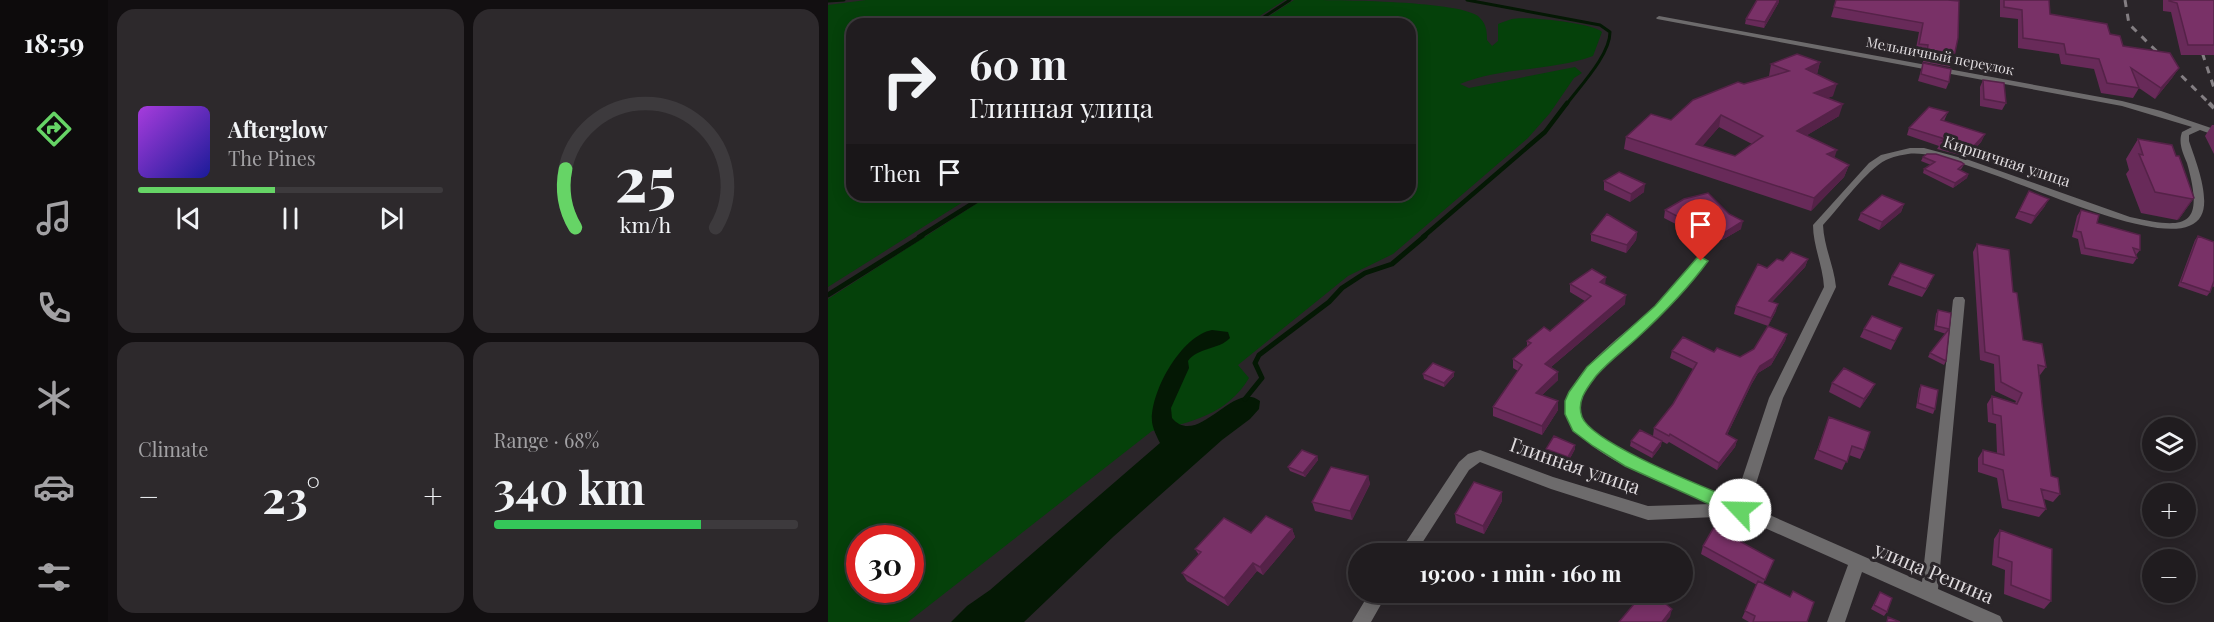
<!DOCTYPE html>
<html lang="en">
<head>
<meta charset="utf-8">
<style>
	body { margin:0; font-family:"Playfair Display",serif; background:#2d292c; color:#f1f3f6; height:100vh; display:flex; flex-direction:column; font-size:22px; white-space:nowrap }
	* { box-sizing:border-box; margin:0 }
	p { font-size:20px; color:#a2a1a4 }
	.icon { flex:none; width:33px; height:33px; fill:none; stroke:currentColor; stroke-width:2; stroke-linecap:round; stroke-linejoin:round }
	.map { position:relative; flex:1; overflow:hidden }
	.panel { display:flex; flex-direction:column; gap:9px; padding:9px; background:#120f11; width:720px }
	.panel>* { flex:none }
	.top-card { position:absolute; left:18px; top:18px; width:570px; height:183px; border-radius:18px; box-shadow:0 3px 15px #0003,0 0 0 2px #3d3a3d; background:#201c1f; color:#f1f3f6; overflow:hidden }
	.tools { position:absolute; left:1314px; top:417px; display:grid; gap:12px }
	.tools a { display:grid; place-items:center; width:54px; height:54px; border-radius:50%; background:#201c1f; box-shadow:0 3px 15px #0003,0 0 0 2px #3d3a3d; font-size:30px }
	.speed { position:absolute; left:18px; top:525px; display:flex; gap:12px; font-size:30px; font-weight:700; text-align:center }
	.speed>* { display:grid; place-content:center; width:78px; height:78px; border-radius:50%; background:#201c1f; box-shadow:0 3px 15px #0003,0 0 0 2px #3d3a3d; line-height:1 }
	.speed .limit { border:9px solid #d22; background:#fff; color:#111 }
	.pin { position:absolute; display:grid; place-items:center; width:51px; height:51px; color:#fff; margin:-62px -26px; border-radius:50% 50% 50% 0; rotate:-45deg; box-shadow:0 0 6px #0007 }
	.pin .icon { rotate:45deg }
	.me { position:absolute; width:66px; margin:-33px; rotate:294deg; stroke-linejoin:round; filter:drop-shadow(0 0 4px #0008) }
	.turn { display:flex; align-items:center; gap:21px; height:126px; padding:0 24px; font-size:27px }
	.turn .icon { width:78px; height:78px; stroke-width:2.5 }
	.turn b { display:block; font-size:42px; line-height:51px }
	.then { display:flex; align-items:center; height:57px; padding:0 24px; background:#0003; gap:12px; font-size:22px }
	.big { font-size:45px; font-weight:700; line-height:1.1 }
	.panel .widget { flex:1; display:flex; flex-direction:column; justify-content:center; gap:9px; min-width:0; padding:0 21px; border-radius:18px; background:#2d292c }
	.panel .dial { align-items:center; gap:0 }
	.dial svg { height:156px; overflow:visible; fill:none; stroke:#3d3a3d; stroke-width:7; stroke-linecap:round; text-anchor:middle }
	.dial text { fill:#f1f3f6; stroke:none }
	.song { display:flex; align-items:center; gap:18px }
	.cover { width:72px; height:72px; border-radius:9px; background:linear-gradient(135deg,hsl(280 70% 55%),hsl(240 70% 35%)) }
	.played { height:6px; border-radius:3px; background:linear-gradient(90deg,#66d466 45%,#3d3a3d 45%) }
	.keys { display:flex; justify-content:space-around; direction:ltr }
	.heat { display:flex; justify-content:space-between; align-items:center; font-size:33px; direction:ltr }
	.charge { height:9px; border-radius:4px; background:linear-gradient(90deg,#34c759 68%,#3d3a3d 0) }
	.panel .tiles { flex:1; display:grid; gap:9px; grid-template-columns:repeat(2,1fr) }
	.trip { position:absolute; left:520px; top:543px; width:345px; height:60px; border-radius:30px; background:#201c1f; box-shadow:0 3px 15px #0003,0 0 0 2px #3d3a3d; font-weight:700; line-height:60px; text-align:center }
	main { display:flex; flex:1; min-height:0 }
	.dock { display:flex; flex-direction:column; width:108px; justify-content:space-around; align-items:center; background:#0d0b0c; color:#a2a1a4 }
	.dock .icon { width:42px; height:42px }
	.dock .current { color:#66d466 }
	.dock b { font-size:27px; color:#f1f3f6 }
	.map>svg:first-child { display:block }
</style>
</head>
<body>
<main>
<nav class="dock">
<b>18:59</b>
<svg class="icon current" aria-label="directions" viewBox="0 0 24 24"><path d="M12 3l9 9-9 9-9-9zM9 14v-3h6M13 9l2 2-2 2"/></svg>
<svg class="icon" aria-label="music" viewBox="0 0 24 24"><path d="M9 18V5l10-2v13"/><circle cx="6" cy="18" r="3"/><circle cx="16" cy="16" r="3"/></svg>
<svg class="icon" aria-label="phone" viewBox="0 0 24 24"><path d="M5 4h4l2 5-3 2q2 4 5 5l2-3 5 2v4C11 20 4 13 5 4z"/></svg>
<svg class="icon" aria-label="climate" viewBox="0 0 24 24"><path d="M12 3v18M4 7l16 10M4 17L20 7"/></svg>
<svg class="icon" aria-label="car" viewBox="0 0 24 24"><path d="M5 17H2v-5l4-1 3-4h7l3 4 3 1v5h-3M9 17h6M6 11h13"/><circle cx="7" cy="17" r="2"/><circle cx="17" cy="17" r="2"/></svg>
<svg class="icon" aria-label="filters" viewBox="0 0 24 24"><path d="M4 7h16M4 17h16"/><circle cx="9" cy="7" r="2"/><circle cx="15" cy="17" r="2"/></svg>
</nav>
<section class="panel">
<div class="tiles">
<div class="widget">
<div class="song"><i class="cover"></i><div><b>Afterglow</b><p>The Pines</p></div></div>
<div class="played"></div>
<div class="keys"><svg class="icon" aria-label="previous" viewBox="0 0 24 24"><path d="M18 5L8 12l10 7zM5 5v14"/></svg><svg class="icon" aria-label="pause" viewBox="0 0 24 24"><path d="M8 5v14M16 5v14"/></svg><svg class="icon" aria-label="next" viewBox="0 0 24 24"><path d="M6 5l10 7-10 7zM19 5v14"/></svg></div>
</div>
<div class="widget dial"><svg viewBox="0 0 100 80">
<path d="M14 69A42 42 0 1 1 86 69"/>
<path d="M14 69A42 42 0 0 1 9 39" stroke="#66d466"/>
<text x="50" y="56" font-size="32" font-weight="700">25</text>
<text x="50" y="72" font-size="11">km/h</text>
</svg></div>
<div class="widget"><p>Climate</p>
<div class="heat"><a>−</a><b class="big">23°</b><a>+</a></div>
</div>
<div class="widget"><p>Range · 68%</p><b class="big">340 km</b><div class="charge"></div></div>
</div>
</section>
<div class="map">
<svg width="1386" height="622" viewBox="0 0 1386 622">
	<rect width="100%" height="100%" fill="#2a2529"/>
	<path fill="#05410a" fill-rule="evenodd" d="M38,0H457L419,24H24V195H146L0,287V5Z
		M466,0C501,0 627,0 650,16C658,23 659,30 659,40L664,46L670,41V24C675,22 680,20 684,19C698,16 765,23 774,32L765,56C724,71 674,67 632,84L641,88L747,67L754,73L746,78L722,113L700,138L565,254L520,276L410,365L421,378C400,414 362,423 324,431L80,622H0V299L162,195H582V24H429ZM32,538H82V590H32Z"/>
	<path fill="#041804" d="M384,330L400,332L402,338C391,350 370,347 360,361L361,368L343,408L344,418C370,449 406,379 432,401L431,409L422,419L394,440L285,537L196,622H123L139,606L162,590L332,443C329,437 325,429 324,422C322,392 353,336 384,330Z"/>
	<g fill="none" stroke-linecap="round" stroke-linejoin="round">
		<path stroke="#041804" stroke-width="3" d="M639,0L772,25L782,32C782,55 752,86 738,105
			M0,1L16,0
			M425,24L462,0"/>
		<path stroke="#041804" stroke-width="4.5" d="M91,237L158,195
			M595,237L717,132L739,103"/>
		<path stroke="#041804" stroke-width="5" d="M0,295L94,236
			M417,399L434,378L427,363L431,355L501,302L514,288L537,273L564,264L597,236"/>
		<path fill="#6d6b6c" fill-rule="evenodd" d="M831,16L1294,101L1333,111L1386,129V135L1372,130L1361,135V141C1367,159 1383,198 1373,216C1345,268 1134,145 1080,154C1073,155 1064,157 1058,160C1039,169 1011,208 995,225C996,247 1006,266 1008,287L955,398L921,506L1094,582L1125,300L1127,297H1135L1137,300L1110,589L1172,616L1175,622H1146L1034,572L1017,622H999L1020,565L910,516L820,520L723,489L652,462L641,470L587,554H570L631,462L640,454L652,450L725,477L820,506L884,504C844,486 792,469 758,441C747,432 736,418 739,402C746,368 799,332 824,309C841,294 855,276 870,259L874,258L880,261L835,313L796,347L767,377C759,388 750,400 753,414C758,443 879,488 907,500L941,398L996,287C995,266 985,246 985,225L1041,163L1053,155L1082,148H1096L1141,160L1302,217C1359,230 1377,227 1359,163C1355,153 1350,143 1354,132L1364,127L1294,106L829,19L828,18Z
			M542,592H560L543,622H524Z"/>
		<path stroke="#837e82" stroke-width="3" stroke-dasharray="7 7" stroke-linecap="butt" d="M1297,0L1301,24L1383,105
			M1370,40L1386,88"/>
		<path stroke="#837e82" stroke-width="4" stroke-dasharray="8 8" stroke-linecap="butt" d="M1381,103L1386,108"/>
	</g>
	<path fill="#682a59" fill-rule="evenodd" d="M1120,0L1126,57L1122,67L1095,62L1096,55L1087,54L1091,32L1003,17L1006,7Z
		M1172,0H1221L1222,14L1282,34L1295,46L1351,68L1344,78L1327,99L1311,88L1305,98L1273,93L1266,69L1233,64L1231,54L1190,48V19L1172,17Z
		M1335,0H1386V55H1353L1343,12L1335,11Z
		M951,2L936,28L917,24L918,19Z
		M992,62L989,74H988L1005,96L999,98L1011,116L979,135L1007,158L1021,165L1016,177L983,211L796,149L798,137L843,120L916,84L942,76H941L943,64ZM891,127L924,144L907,156L874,146Z
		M1095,63L1121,82L1118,89L1090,81Z
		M1155,80L1178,103L1174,110L1152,106V87Z
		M1120,112L1116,121L1157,134L1153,142L1139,157L1109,149L1111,146L1079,135L1081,128Z
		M1384,125H1386V154L1377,136Z
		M1310,139L1348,156L1366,198L1351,219L1349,220L1313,213L1298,174L1301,170L1298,159Z
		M1095,157L1136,164L1134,168L1132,170L1140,174L1139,178L1125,188L1095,173L1096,169L1103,165L1093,161Z
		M776,181L816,192L802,202L776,190Z
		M1201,191L1217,206L1203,224L1187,218Z
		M1076,204L1073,212L1051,230L1030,220L1033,213Z
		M837,210L901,214L913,229L894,240L876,229L869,235L836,218Z
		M1253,210L1269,223L1312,250L1308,255L1309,258L1305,264L1253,254L1250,239L1244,237L1249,216Z
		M809,232L808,240L798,253L763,241V234Z
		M1370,236L1386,242V287L1384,286L1382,292L1379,296L1350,286L1367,240Z
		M1149,244L1185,292L1195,340L1218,367L1212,375H1211L1214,404L1223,476L1232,494L1225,502L1216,499L1218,509L1211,517L1174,508L1169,478L1150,472V458L1155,450L1169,454L1168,424L1160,422L1159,404L1164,396L1187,403L1188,401L1167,391L1166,364L1152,360L1145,252Z
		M980,259L977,267L944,302L948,311L940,326L959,334L957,341L943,365L930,373L923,385L899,435L909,440L907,447L889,470L841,442L839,444L825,436L826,428L845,404L865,369L842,358L844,351L886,352L912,357L926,349L940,326L906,314L908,306L939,268L955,261Z
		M1064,276L1102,284L1094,297L1060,285Z
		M742,284L778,285L797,304L723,367L730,380L714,395L730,401V410L714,435L665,416V407L690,371L685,368V359L699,347V341L722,331L757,301L742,292Z
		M1110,310L1123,313L1118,361L1116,365L1100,357L1102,353L1118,334L1106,330L1108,314Z
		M1074,328L1063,350L1032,337L1036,329Z
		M626,372V376L616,387L596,379L595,374Z
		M1004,383L1043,392L1032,408L1001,392Z
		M1093,385L1107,409L1105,414L1088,408L1091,389Z
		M1001,417L1036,450L1032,459L1021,455L1014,470L986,459Z
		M803,441L833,446L824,458L802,446Z
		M747,445V449L740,462L718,453V449Z
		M489,456L490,460L477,477L462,471L460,467Z
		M540,476L542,484L524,520L487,511L484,502Z
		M674,492V501L656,534L628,523L627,514Z
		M464,529L467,537L435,575L429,571L400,606L359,581L354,573L371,555L367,549L423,533Z
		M1172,530L1223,601L1216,609L1176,594L1177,570L1164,565L1166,539Z
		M875,546L946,560L935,584L979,622H921L914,618L929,585L873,554Z
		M738,592H759L750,602Z
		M1052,592L1059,612L1056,616L1043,609Z"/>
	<path fill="#552248" d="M950,0H951V2L936,28L937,22Z
		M992,62L989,74L975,81L978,69Z
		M1351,68L1344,78L1327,99L1333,88Z
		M1009,84L1005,96L983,105L986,93Z
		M1015,104L1011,116L966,143L969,131Z
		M893,115L891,127L866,156L868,144Z
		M1157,134L1153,142L1139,157L1143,149Z
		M1009,150L1005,162L999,154Z
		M1021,165L1016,177L983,211L986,198Z
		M1140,174L1139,178L1125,188L1127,183Z
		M817,184L816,192L802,202L803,194Z
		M1366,198L1351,219L1349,220L1364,199Z
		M1221,199L1217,206L1203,224L1207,216Z
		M1076,204L1073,212L1051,230L1054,222Z
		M915,221L913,229L894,240L896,233Z
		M878,222L876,229L869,235L870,227Z
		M809,232L808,240L798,253L799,245Z
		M980,259L977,267L938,308L941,301Z
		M778,277L777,286L772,282Z
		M798,295L797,304L717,372V364Z
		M950,304L948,311L940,326L943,318Z
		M959,334L957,341L943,365L930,373L923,385L896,441L898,434L925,378L932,366Z
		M626,372V376L616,387V383Z
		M730,372V380L708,401V393Z
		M1047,384L1043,392L1032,408L1036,399Z
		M730,401V410L714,435V426Z
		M909,440L907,447L889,470L891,463Z
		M834,441L833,446L824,458L825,453Z
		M747,445V449L740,462V457Z
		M489,456L490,460L477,477L475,473Z
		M540,476L542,484L524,520L522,511Z
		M674,492V501L656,534L655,526Z
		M464,529L467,537L435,575L432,567Z
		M425,563L429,571L400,606L396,598Z
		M753,592H759L750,602L751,594Z
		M844,609L842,617L838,622H834Z"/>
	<path fill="#793167" stroke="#552248" stroke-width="1.5" fill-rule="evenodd" d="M929,0H950L937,22L918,19Z
		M1008,0H1120L1131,1L1130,38L1126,57L1099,52L1100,45L1091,44L1095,23L1006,7Z
		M1176,0H1221L1222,14L1279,24L1282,34L1292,36L1295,46L1342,53L1351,68L1333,88L1303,68L1311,88L1279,83L1271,59L1238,54L1236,44L1195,38L1194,10L1176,7Z
		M1341,0H1386V45H1360L1349,3L1341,1Z
		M969,54L992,62L978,69L1009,84L986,93L1015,104L969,131L1009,150L999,154L1021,165L986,198L798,137L823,114L843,120L865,100L910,82L916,84L961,71L943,64ZM893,115L935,136L907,156L868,144Z
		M1095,63L1123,69L1121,82L1093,74Z
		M1155,80L1176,83L1178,103L1156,99Z
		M1101,107L1120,112L1113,120L1157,134L1143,149L1113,141L1117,139L1081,128Z
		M1310,139L1344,145L1348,156H1351L1366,198L1364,199L1327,192L1311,154L1315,155Z
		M1099,154H1108L1133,162L1136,164L1130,169L1140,174L1127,183L1096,169L1107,162L1095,157Z
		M791,172L817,184L803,194L776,181Z
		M1201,191L1221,199L1207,216L1191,211Z
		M880,193L901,214L915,221L896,233L878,222L870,227L837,210L856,199Z
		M1054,195L1076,204L1054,222L1033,213Z
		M1253,210L1271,215L1269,223L1312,235V250L1305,248L1309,258L1257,248L1253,232L1248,231Z
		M779,214L809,232L799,245L763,234Z
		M1370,236L1386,242V281L1382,292L1353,282Z
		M1149,244L1181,250L1185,292L1189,293L1195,340L1214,344L1218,367L1210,365L1214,404L1223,476L1230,478L1232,494L1213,489L1218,509L1180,500L1175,470L1155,464V450L1176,455L1173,416L1165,414L1164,396L1189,404L1194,393L1173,382L1171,356L1157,352Z
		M963,252L980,259L941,301L950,304L943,318L908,306L930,264L939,268L949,259L955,261Z
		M1072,263L1106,275L1098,289L1064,276Z
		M764,269L778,277L772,282L798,295L717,364L730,372L708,393L730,401L714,426L665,407L694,365L685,359L703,343L699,341L716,327L722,331L763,296L742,284Z
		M1110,310L1123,313L1118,361L1102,353L1121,329L1108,326Z
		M1044,316L1074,328L1067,341L1036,329Z
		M940,326L959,334L945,358L932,366L925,378L898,434L909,440L891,463L842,434L841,436L826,428L845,404L869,363L844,351L855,337L886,352L889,348L912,357L926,349Z
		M605,363L626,372L616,383L595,374Z
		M1016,368L1047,384L1036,399L1004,383Z
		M1093,385L1110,390L1107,409L1090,403Z
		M1001,417L1042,432L1036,450L1024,446L1019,462L990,450Z
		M812,430L834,441L825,453L803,441Z
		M726,436L747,445L740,457L718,449Z
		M474,450L489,456L475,473L460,467Z
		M503,467L540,476L522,511L484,502Z
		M646,482L674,492L655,526L627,514Z
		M438,516L464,529L432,567L425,563L396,598L354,573L373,552L367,549L396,518L423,533Z
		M886,527L946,560L937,580L875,546Z
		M1172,530L1224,549L1223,601L1183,585L1184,562L1170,557Z
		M737,547L746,554H730Z
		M930,581L962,597L965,591L986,602L979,622H925L927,616L917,611Z
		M816,592H823L844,609L834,622H791Z
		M1052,592L1064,598L1059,612L1046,605Z
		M1060,617L1072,622H1059Z"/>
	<path fill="#66d466" stroke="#428a42" stroke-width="1.5" d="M873,257L880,261C859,290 834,315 808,339C795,351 780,362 768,376C759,388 748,401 754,417C765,445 887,491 919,505L921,510L919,516L912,518L797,466L765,446L745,431L737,414V401L741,392L759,367L827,306L869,258Z"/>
	<g text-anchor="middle" stroke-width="6" stroke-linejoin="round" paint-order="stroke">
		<g font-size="14" fill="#dedadd" stroke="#2a2529">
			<text transform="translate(1112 56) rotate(11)" y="5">Мельничный переулок</text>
		</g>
		<g font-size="16" fill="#dedadd" stroke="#2a2529">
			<text transform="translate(1179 161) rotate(18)" y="6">Кирпичная улица</text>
		</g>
		<g font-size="20" fill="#dedadd" stroke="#2a2529">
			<text transform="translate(747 466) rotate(19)" y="7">Глинная улица</text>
			<text transform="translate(1106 573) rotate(23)" y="7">улица Репина</text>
		</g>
	</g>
</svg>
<div class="tools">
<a><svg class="icon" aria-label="layers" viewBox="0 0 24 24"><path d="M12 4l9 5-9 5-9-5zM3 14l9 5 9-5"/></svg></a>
<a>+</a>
<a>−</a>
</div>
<div class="speed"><div class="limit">30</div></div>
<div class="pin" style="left:873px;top:261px;background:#d93025"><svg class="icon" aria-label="arrive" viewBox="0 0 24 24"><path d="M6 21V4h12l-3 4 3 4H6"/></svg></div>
<svg class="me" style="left:912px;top:510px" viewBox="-20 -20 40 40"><circle r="19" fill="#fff"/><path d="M0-13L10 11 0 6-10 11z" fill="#66d466"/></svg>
<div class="trip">19:00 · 1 min · 160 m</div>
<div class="top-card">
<div class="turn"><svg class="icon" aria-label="right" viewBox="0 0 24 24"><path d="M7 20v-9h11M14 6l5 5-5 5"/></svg><div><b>60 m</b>Глинная улица</div></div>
<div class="then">Then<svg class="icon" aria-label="arrive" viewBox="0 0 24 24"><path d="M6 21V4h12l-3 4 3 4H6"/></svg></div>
</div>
</div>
</main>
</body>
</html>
